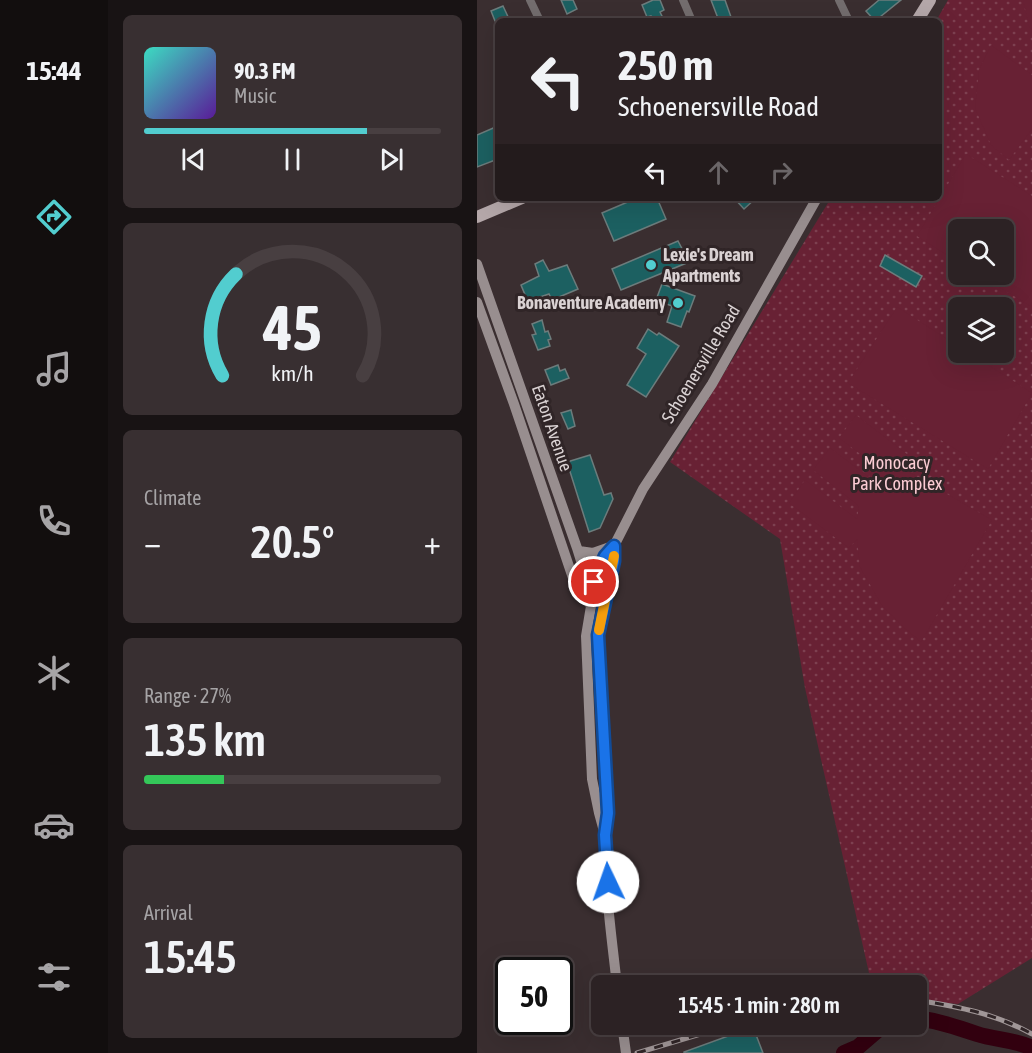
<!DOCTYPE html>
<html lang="en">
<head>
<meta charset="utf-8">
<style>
	body { margin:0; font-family:"Asap Condensed",sans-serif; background:#382f31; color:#f1f3f6; height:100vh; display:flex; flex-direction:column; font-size:22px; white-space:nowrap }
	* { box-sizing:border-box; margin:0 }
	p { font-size:20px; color:#a6a4a6 }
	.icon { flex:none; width:33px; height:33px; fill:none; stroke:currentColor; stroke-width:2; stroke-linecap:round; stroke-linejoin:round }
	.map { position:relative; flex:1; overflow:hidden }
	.drawer { display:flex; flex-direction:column; gap:15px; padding:15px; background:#181314; width:369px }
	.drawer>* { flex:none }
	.banner { position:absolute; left:18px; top:18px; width:447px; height:183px; border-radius:9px; box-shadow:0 6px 24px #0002,0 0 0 2px #483f41; background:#2c2224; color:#f1f3f6; overflow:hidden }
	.tools { position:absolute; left:471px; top:219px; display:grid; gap:12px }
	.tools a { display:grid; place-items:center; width:66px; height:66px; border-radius:9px; background:#2c2224; box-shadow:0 6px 24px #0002,0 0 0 2px #483f41; font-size:30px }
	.speed { position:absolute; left:18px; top:957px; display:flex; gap:12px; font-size:30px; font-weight:700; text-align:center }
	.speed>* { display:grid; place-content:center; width:78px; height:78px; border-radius:50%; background:#2c2224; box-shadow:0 6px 24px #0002,0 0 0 2px #483f41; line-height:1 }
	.speed .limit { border:3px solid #111; border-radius:9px; background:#fff; color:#111 }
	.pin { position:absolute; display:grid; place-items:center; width:51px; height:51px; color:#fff; margin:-26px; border:3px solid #fff; border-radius:50%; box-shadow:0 2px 6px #0007 }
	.me { position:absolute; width:66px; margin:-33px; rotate:357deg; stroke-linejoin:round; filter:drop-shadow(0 0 4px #0008) }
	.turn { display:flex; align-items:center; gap:21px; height:126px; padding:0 24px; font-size:27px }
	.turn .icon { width:78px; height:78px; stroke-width:2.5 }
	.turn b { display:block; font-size:42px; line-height:51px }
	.lanes { display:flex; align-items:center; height:57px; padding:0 24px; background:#0003; justify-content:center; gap:30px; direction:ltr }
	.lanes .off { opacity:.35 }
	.big { font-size:45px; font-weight:600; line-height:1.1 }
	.drawer .card { flex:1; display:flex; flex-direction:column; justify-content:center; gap:9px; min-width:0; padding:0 21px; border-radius:9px; background:#382f31 }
	.drawer .dial { align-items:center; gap:0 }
	.dial svg { height:156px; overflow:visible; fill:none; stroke:#483f41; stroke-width:7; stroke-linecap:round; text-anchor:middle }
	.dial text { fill:#f1f3f6; stroke:none }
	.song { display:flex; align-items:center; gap:18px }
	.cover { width:72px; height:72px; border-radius:9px; background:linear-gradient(135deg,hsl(170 70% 55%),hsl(270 70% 35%)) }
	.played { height:6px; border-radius:3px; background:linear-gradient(90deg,#52cdcf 75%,#483f41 75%) }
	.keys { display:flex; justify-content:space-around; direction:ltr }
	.heat { display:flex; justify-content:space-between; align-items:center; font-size:33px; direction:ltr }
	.charge { height:9px; border-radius:4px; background:linear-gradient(90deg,#34c759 27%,#483f41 0) }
	.trip { position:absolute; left:114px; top:975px; width:336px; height:60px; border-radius:9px; background:#2c2224; box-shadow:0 6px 24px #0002,0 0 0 2px #483f41; font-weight:600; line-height:60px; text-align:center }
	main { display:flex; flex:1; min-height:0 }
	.dock { display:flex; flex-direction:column; width:108px; justify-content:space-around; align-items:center; background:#120e0e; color:#a6a4a6 }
	.dock .icon { width:42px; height:42px }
	.dock .active { color:#52cdcf }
	.dock b { font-size:27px; color:#f1f3f6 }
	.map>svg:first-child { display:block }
</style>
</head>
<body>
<main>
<nav class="dock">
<b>15:44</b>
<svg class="icon active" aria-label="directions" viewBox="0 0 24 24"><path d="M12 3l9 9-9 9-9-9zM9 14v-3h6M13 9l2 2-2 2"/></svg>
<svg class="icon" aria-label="music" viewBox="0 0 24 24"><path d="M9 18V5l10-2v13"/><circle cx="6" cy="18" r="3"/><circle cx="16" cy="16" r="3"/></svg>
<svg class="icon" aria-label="phone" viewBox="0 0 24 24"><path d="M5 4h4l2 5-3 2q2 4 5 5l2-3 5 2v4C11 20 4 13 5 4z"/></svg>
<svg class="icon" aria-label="climate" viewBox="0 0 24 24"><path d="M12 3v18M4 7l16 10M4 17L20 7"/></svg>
<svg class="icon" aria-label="car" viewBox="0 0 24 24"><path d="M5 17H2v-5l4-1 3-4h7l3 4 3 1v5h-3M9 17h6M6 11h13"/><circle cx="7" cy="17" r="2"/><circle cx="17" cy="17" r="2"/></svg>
<svg class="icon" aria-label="filters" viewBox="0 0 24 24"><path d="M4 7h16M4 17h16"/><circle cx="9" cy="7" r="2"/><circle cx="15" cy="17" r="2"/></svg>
</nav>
<section class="drawer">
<div class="card">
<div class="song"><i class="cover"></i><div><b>90.3 FM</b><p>Music</p></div></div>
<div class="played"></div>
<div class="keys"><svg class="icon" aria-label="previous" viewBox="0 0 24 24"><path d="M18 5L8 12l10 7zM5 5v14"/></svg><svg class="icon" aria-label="pause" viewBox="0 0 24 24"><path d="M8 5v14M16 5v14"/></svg><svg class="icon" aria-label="next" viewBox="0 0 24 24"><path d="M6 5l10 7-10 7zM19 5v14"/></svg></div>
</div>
<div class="card dial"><svg viewBox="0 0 100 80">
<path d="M14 69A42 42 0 1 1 86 69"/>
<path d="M14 69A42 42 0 0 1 21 17" stroke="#52cdcf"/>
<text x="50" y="56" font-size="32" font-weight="700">45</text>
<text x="50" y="72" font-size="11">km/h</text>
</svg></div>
<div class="card"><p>Climate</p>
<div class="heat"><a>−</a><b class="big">20.5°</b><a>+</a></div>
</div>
<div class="card"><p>Range · 27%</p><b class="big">135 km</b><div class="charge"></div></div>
<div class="card"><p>Arrival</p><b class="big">15:45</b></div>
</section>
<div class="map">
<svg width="555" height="1053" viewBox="0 0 555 1053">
	<defs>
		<pattern id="park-dots" width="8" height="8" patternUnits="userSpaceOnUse" patternTransform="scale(1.5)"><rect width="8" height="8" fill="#682134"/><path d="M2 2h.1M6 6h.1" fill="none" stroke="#7d4050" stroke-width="1.8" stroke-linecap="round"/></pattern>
	</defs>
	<rect width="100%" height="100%" fill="#3a2e30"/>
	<path fill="url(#park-dots)" fill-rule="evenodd" d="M471,0H555V958L481,1004L440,1000V986L402,985L394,982L328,688L303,539L193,462L354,198H462V21H459ZM482,230H526V274H482ZM482,308H526V352H482Z"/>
	<path fill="#682134" d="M546,0H555V30L552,26Z
		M514,45L555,75V129L532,160L514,145L498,108L502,70Z
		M489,154L555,196V307L502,275L526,274V230H482L481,262L440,236Z
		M420,307L481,346L482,352L492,353L555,393L511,469L371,383Z
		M379,415L439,461L432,472L515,520L444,642L423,624L404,604L383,567L380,539L372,548L312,503L328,480L380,519L382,506L336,470L353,448L392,477L398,465L362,438Z"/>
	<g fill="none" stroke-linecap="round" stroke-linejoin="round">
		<path stroke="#32000f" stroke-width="16" d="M440,1018C461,1021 479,1027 500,1034C518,1040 537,1039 555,1048
			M367,1053L381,1047L402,1029L412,1024"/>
	</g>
	<path fill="#1c6061" stroke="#6c7c7c" stroke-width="1.5" d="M84,0H96L100,9L90,14Z
		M176,0H183L187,10L183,12L186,18L178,21H176L174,16L170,17L165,5Z
		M234,0H248L254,17L251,18L252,21H242Z
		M402,0H424L398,21L389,11Z
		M26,6L33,21H18L14,11Z
		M21,126V159L0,167V135Z
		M160,198H180L189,219L137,241L125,213Z
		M257,198H279L267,209Z
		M201,241L212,262L144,290L135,269Z
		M408,255L445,276L439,287L403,266Z
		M66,260L72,271L90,265L101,289L75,300L72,294L60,298L63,306L54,309L44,285L62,276L58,264Z
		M185,284L218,296L212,312L210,311L204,327L190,322L195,306L179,300Z
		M65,320L68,332L71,331L74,339L71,340L73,346L61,350L55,335L59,334L55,324Z
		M171,329L180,335L182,333L202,346L169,397L150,385L169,354L160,348Z
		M81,365L83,371L88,369L92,378L74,385L68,370Z
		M94,410L98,426L91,429L84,413Z
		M113,455L127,495L134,493L136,499L123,528L112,532L90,462Z
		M276,1027L286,1053H207V1052Z"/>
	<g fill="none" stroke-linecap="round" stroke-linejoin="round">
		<path stroke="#736d6e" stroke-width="8" d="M53,0L63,21
			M206,0L215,21
			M362,0L372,21"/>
		<path stroke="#988e8f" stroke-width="10" d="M0,264L100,548L110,580L112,594
			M0,302L37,404L99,587L113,604
			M137,546V561L121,635L131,813C124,870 134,929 140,986
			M100,548L102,551L116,553L133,547
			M128,835L122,813L115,779L109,636L118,582L128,556L137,546L166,489L235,384L340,198
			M145,1024L149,1053"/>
		<path stroke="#b4a7a9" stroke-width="12" d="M440,21L453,0
			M0,217L45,198"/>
		<defs>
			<path id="rail" d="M440,1000C482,1007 517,1013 555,1034
				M160,1053L257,1024"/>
		</defs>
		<use href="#rail" stroke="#a09697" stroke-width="5"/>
		<use href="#rail" stroke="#302527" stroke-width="3" stroke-dasharray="9" stroke-linecap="butt"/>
	</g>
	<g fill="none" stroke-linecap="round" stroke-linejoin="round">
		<defs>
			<path id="route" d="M117,582L128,556L137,546V561L121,635L131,813L128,835L131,882"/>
		</defs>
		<use href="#route" stroke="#114b97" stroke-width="15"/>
		<use href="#route" stroke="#1a73e8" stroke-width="10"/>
		<path stroke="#f59e0b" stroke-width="10" d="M122,630L137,556"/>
	</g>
	<g fill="#52cdcf" stroke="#302527" stroke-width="2">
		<circle cx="174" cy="265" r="6"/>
		<circle cx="201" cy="303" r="6"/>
	</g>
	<g text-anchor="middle" stroke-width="6" stroke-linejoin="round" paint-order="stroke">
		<g font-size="18" font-weight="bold" fill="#dad2d3" stroke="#302527" text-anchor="start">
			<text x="186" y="261">Lexie's Dream<tspan x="186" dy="21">Apartments</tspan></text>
			<text x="189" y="309" text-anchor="end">Bonaventure Academy</text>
		</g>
		<g font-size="18" fill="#dad2d3" stroke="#302527">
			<text transform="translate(224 364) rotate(-59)" y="6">Schoenersville Road</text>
			<text transform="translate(75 428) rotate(71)" y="6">Eaton Avenue</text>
		</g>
		<g font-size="18" fill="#fcccd4" stroke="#302527">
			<text x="420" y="469">Monocacy<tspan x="420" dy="21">Park Complex</tspan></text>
		</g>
	</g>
</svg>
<div class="tools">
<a><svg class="icon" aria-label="search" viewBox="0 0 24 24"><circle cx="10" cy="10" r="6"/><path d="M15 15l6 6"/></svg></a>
<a><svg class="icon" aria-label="layers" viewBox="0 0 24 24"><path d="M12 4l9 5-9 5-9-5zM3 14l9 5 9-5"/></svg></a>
</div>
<div class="speed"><div class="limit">50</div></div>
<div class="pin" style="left:117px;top:582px;background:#d93025"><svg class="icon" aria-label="arrive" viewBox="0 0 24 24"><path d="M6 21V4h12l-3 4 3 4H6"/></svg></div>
<svg class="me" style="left:131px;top:882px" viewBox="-20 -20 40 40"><circle r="19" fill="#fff"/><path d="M0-13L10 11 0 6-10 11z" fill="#1a73e8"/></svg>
<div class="trip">15:45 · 1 min · 280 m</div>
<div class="banner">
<div class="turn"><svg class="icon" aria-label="left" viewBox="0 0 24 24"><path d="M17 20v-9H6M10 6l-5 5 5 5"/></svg><div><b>250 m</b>Schoenersville Road</div></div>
<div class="lanes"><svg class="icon" aria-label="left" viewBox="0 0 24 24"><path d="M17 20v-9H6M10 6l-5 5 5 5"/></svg><svg class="icon off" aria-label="ahead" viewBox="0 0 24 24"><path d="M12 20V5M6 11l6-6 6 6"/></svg><svg class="icon off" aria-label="right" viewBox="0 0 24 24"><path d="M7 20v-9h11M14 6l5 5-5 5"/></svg></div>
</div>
</div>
</main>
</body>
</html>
